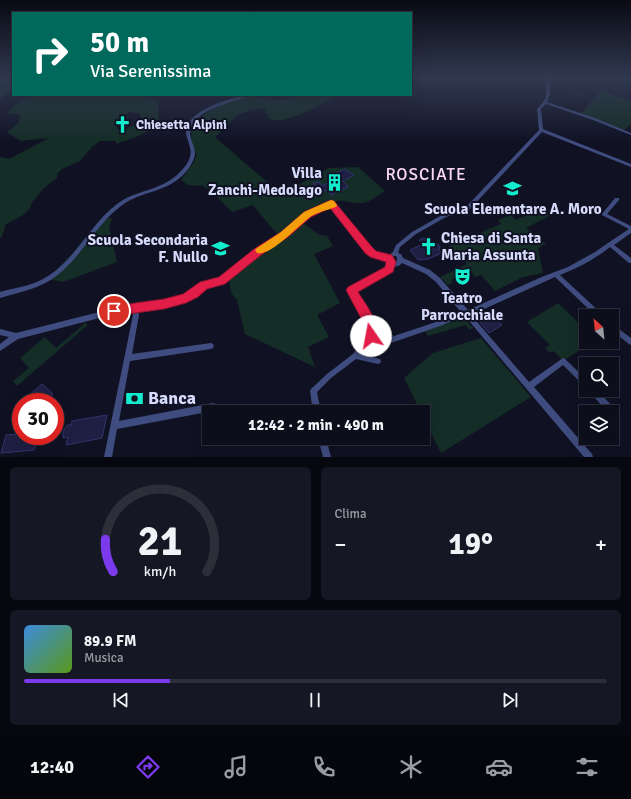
<!DOCTYPE html>
<html lang="it">
<head>
<meta charset="utf-8">
<style>
	body { margin:0; font-family:Signika,sans-serif; background:#151724; color:#f1f3f6; height:100vh; display:flex; flex-direction:column; font-size:15px; white-space:nowrap }
	* { box-sizing:border-box; margin:0 }
	p { font-size:13px; color:#9a9ca3 }
	.icon { flex:none; width:22px; height:22px; fill:none; stroke:currentColor; stroke-width:2; stroke-linecap:round; stroke-linejoin:round }
	.map { position:relative; height:457px; overflow:hidden }
	.drawer { display:flex; flex-direction:column; gap:10px; padding:10px; background:#07080f; flex:1 }
	.drawer>* { flex:none }
	.top-card { position:absolute; left:12px; top:12px; width:400px; height:84px; border-radius:0px; box-shadow:0 4px 16px #0002,0 0 0 1px #2c2e3a; background:#00695c; color:#fff; overflow:hidden }
	.needle { width:26px; rotate:333deg }
	.fabs { position:absolute; left:579px; top:309px; display:grid; gap:8px }
	.fabs a { display:grid; place-items:center; width:40px; height:40px; border-radius:0px; background:#0c0e1b; box-shadow:0 4px 16px #0002,0 0 0 1px #2c2e3a; font-size:20px }
	.speed { position:absolute; left:12px; top:393px; display:flex; gap:8px; font-size:20px; font-weight:700; text-align:center }
	.speed>* { display:grid; place-content:center; width:52px; height:52px; border-radius:50%; background:#0c0e1b; box-shadow:0 4px 16px #0002,0 0 0 1px #2c2e3a; line-height:1 }
	.speed .limit { border:6px solid #d22; background:#fff; color:#111 }
	.pin { position:absolute; display:grid; place-items:center; width:34px; height:34px; color:#fff; margin:-17px; border:2px solid #fff; border-radius:50%; box-shadow:0 1px 4px #0007 }
	.me { position:absolute; width:44px; margin:-22px; rotate:348deg; stroke-linejoin:round; filter:drop-shadow(0 0 3px #0008) }
	.turn { display:flex; align-items:center; gap:14px; height:84px; padding:0 12px; font-size:18px }
	.turn .icon { width:52px; height:52px; stroke-width:2.5 }
	.turn b { display:block; font-size:28px; line-height:34px }
	.big { font-size:30px; font-weight:700; line-height:1.1 }
	.drawer .tile { flex:1; display:flex; flex-direction:column; justify-content:center; gap:6px; min-width:0; padding:0 14px; border-radius:6px; background:#151724 }
	.drawer .dial { align-items:center; gap:0 }
	.dial svg { height:104px; overflow:visible; fill:none; stroke:#2c2e3a; stroke-width:7; stroke-linecap:round; text-anchor:middle }
	.dial text { fill:#f1f3f6; stroke:none }
	.song { display:flex; align-items:center; gap:12px }
	.cover { width:48px; height:48px; border-radius:6px; background:linear-gradient(135deg,hsl(210 70% 55%),hsl(90 70% 35%)) }
	.played { height:4px; border-radius:2px; background:linear-gradient(90deg,#7c3aed 25%,#2c2e3a 25%) }
	.keys { display:flex; justify-content:space-around; direction:ltr }
	.heat { display:flex; justify-content:space-between; align-items:center; font-size:22px; direction:ltr }
	.drawer .tiles { flex:1; display:grid; gap:10px; grid-template-columns:1fr 1fr }
	.tile:last-child { grid-column:span 2 }
	.trip { position:absolute; left:202px; top:405px; width:228px; height:40px; border-radius:0px; background:#0c0e1b; box-shadow:0 4px 16px #0002,0 0 0 1px #2c2e3a; font-weight:700; line-height:40px; text-align:center }
	.tabs { display:flex; height:64px; justify-content:space-around; align-items:center; background:#05060b; color:#9a9ca3 }
	.tabs .icon { width:28px; height:28px }
	.tabs .active { color:#7c3aed }
	.tabs b { font-size:18px; color:#f1f3f6 }
	.map>svg:first-child { display:block }
</style>
</head>
<body>
<div class="map">
<svg width="631" height="457" viewBox="0 0 631 457">
	<rect width="100%" height="100%" fill="#101224"/>
	<path fill="#142d26" fill-rule="evenodd" d="M0,78H13V91L8,92L0,99Z
		M601,91L631,101V124L624,130L580,114Z
		M29,95H145L144,96L158,102L159,121C150,134 130,139 116,144V141H100L92,147L80,161L62,169L57,174V178L43,189L33,201L30,208L23,215L6,224L2,236L0,239V157L9,159L49,138L21,141L7,132L18,123L21,115L6,113ZM130,112L140,114L142,122L123,130L117,129L119,118Z
		M294,95H340C324,102 285,126 270,119L265,110L261,108L251,110L237,115L215,137L281,194L329,168L358,167L385,191C377,195 370,203 361,203C354,204 343,200 337,201C314,207 297,223 280,238L253,205L232,212L213,193L203,186L188,185L181,180L193,163L197,155C182,127 197,115 223,105C231,102 241,97 249,97C267,96 277,106 294,95Z
		M543,208L551,215L526,228L546,244L538,248L543,273L523,277L495,291L481,275L475,277L470,269L451,280L453,283L448,285L440,277L467,264L449,246L501,224L498,220L511,215L516,220Z
		M112,218L109,227L117,262L63,282L48,279L72,254L101,219Z
		M302,222L318,234L327,236L333,246L314,254L340,303L317,315L329,337L308,347L315,367L245,334L237,300L231,293L229,277L255,255L285,236Z
		M558,303L586,330V342H592L563,361L554,351L550,353L545,348L550,345L527,322Z
		M462,315L473,328L469,330L466,325L428,336L425,331L446,324Z
		M85,323L88,325L17,386L13,381L29,368L20,358L45,337L56,348Z
		M481,338L531,397L441,453L423,417V412H421L404,378L433,353Z"/>
	<g fill="none" stroke-linecap="round" stroke-linejoin="round">
		<path stroke="#102f43" stroke-width="1" d="M543,81L596,100L609,87L631,94"/>
	</g>
	<path fill="#1e1f43" stroke="#32346d" d="M345,169L354,175L343,181L348,187L331,195L327,190L315,194L312,189L317,188L313,183L319,182L322,186L332,181L328,177Z
		M427,237L432,242L436,243L440,246L439,250L442,253L428,259L418,260L410,250L423,244L419,240Z
		M483,311L485,313L489,311L502,325L489,333L474,315Z
		M42,384L53,394L44,402H21Z
		M107,415L102,438L66,445L68,437L63,438V432L67,425H71L72,421Z
		M21,424V436H39L34,450L1,453L6,435L17,434Z"/>
	<g fill="none" stroke-linecap="round" stroke-linejoin="round">
		<path fill="#3f4c7f" fill-rule="evenodd" d="M549,78H553L549,84C551,91 550,96 547,102L595,118L631,133V135L593,120L546,104L541,109L543,129L631,164V167L542,132L470,209L446,217L416,234L400,247L398,253L401,254L403,258L430,270L440,278L468,310L544,276L568,267L595,252L608,243L629,229L602,215V214L615,198H619V200L607,214L631,226V233L614,245L631,258V263H629L610,247C595,259 578,268 560,275L602,314L603,316H596L555,277L471,315L529,382L563,358L565,359L586,379V387L584,386L563,365L534,387L592,454L593,457H584L464,315L443,325L391,343H383L372,339L361,354L380,359L381,361L380,363L378,364L356,359L331,378L317,392L321,412H313L310,391L311,389L327,374L353,354L368,335C369,319 357,304 349,292L348,290L349,288L387,268L388,262L387,260L371,256L366,251L330,205L309,216L286,236L259,254L223,283L206,287L196,295L186,301L164,307L138,311L139,315L132,354L211,343L213,344L214,346L213,348L211,349L130,361L119,421L213,403L216,404L217,407L216,410L213,411L117,429L112,457H104L133,315L132,312H123L18,339L0,351V344L9,337L0,335V329L16,333L123,306H135L164,301L185,296L202,283L219,279L255,250L282,234L305,214L331,201L333,202L370,249L375,252L388,256L390,254L393,252L396,245L412,232L442,215L466,207L539,130L537,109C545,101 549,95 545,84ZM394,256H396L397,258V260L396,262L393,260V258ZM402,263L426,274L436,282L460,311L442,320L391,337H383L374,334C375,319 363,303 355,291L391,271L393,266C396,267 400,266 402,263Z
			M244,95H250C233,104 191,108 190,134C193,150 200,151 189,168C170,194 143,189 121,206C93,227 79,263 49,281C34,290 16,293 0,298V292C14,288 30,286 43,279C75,262 89,225 117,204C137,189 163,191 181,171C189,163 193,155 189,144C188,140 186,136 186,132C187,110 227,100 244,95Z
			M612,324L631,338V345L629,344L612,331Z
			M589,390H597L615,409L616,412L615,415L612,416V412H607L590,392Z
			M318,438H326L331,457H323Z"/>
	</g>
	<linearGradient id="sky" x2="0" y2="1"><stop stop-color="#090a14"/><stop offset="0.55" stop-color="#313950"/><stop offset="1" stop-color="#313950" stop-opacity="0"/></linearGradient>
	<rect width="631" height="142" fill="url(#sky)"/>
	<path fill="#e11d48" stroke="#92132f" d="M331,200L334,201L372,247L376,251L392,255L396,262L393,272L358,292C366,305 382,324 375,340L371,342L367,340L363,322L346,290L348,287L385,267L386,262L370,257L365,253L330,208L311,217L288,237L261,255L225,284L207,289L198,297L186,303L164,309L114,316L110,315L109,311L110,307L114,306L164,299L183,294L200,282L219,277L254,249L281,232L304,212Z"/>
	<path fill="#f59e0b" d="M331,200L334,201L337,205L336,207C327,210 318,212 310,217C299,225 270,257 257,253L255,250L257,248L281,232L304,212Z"/>
	<defs>
		<symbol id="church-bare" viewBox="-9 -9 18 18"><path d="M-1.2-6h2.4v3.5h3.3v2.4h-3.3V6h-2.4V-.1h-3.3v-2.4h3.3Z" fill="#12eccd" stroke="#101224" stroke-width="2.5" paint-order="stroke"/></symbol>
		<symbol id="building-bare" viewBox="-9 -9 18 18"><path d="M-4-6H4V6H1V3H-1V6H-4ZM-2.5-4.3h1.7v1.8h-1.7ZM.8-4.3h1.7v1.8H.8ZM-2.5-1h1.7V.8h-1.7ZM.8-1h1.7V.8H.8Z" fill="#12eccd" stroke="#101224" stroke-width="2.5" paint-order="stroke"/></symbol>
		<symbol id="school-bare" viewBox="-9 -9 18 18"><path d="M0-5L7-2L0 1L-7-2ZM-4 1L0 2.5L4 1V4Q0 6-4 4Z" fill="#12eccd" stroke="#101224" stroke-width="2.5" paint-order="stroke"/></symbol>
		<symbol id="theatre-bare" viewBox="-9 -9 18 18"><path d="M-5-5.5Q0-4 5-5.5V0Q5 5 0 6Q-5 5-5 0ZM-3.3-2.5H-1v1.5H-3.3ZM1-2.5H3.3v1.5H1ZM-2.8 1Q0 5.5 2.8 1Z" fill="#12eccd" stroke="#101224" stroke-width="2.5" paint-order="stroke"/></symbol>
		<symbol id="bank-bare" viewBox="-9 -9 18 18"><path d="M-6-4H6V4H-6ZM0-2.3a2.3 2.3 0 1 0 0 4.6a2.3 2.3 0 1 0 0-4.6Z" fill="#12eccd" stroke="#101224" stroke-width="2.5" paint-order="stroke"/></symbol>
	</defs>
	<g fill-rule="evenodd">
		<use href="#church-bare" x="110" y="112" width="25" height="25"/>
		<use href="#building-bare" x="322" y="170" width="25" height="25"/>
		<use href="#school-bare" x="500" y="176" width="25" height="25"/>
		<use href="#church-bare" x="416" y="234" width="25" height="25"/>
		<use href="#school-bare" x="208" y="236" width="25" height="25"/>
		<use href="#theatre-bare" x="450" y="264" width="25" height="25"/>
		<use href="#bank-bare" x="122" y="386" width="25" height="25"/>
	</g>
	<g text-anchor="middle" stroke-width="4" stroke-linejoin="round" paint-order="stroke">
		<g font-size="13" font-weight="bold" fill="#d6dbfc" stroke="#101224" text-anchor="start">
			<text x="136" y="129">Chiesetta Alpini</text>
		</g>
		<g font-size="15" font-weight="bold" fill="#d6dbfc" stroke="#101224" text-anchor="end">
			<text x="322" y="178">Villa<tspan x="322" dy="17">Zanchi-Medolago</tspan></text>
			<text x="513" y="214" text-anchor="middle">Scuola Elementare A. Moro</text>
			<text x="441" y="243" text-anchor="start">Chiesa di Santa<tspan x="441" dy="17">Maria Assunta</tspan></text>
			<text x="208" y="245">Scuola Secondaria<tspan x="208" dy="17">F. Nullo</tspan></text>
			<text x="462" y="303" text-anchor="middle">Teatro<tspan x="462" dy="17">Parrocchiale</tspan></text>
		</g>
		<g font-size="17" letter-spacing="1" fill="#fcd8f8" stroke="#101224">
			<text x="426" y="180">ROSCIATE</text>
		</g>
		<g font-size="18" font-weight="bold" fill="#d6dbfc" stroke="#101224" text-anchor="start">
			<text x="148" y="404">Banca</text>
		</g>
	</g>
</svg>
<div class="fabs">
<a><svg class="needle" viewBox="-14 -14 28 28"><path d="M0-13l5 13h-10z" fill="#e53935"/><path d="M0 13l5-13h-10z" fill="#9a9ca3"/></svg></a>
<a><svg class="icon" aria-label="search" viewBox="0 0 24 24"><circle cx="10" cy="10" r="6"/><path d="M15 15l6 6"/></svg></a>
<a><svg class="icon" aria-label="layers" viewBox="0 0 24 24"><path d="M12 4l9 5-9 5-9-5zM3 14l9 5 9-5"/></svg></a>
</div>
<div class="speed"><div class="limit">30</div></div>
<div class="pin" style="left:114px;top:311px;background:#d93025"><svg class="icon" aria-label="arrive" viewBox="0 0 24 24"><path d="M6 21V4h12l-3 4 3 4H6"/></svg></div>
<svg class="me" style="left:371px;top:336px" viewBox="-20 -20 40 40"><circle r="19" fill="#fff"/><path d="M0-13L10 11 0 6-10 11z" fill="#e11d48"/></svg>
<div class="trip">12:42 · 2 min · 490 m</div>
<div class="top-card">
<div class="turn"><svg class="icon" aria-label="right" viewBox="0 0 24 24"><path d="M7 20v-9h11M14 6l5 5-5 5"/></svg><div><b>50 m</b>Via Serenissima</div></div>
</div>
</div>
<section class="drawer">
<div class="tiles">
<div class="tile dial"><svg viewBox="0 0 100 80">
<path d="M14 69A42 42 0 1 1 86 69"/>
<path d="M14 69A42 42 0 0 1 8 44" stroke="#7c3aed"/>
<text x="50" y="56" font-size="32" font-weight="700">21</text>
<text x="50" y="72" font-size="11">km/h</text>
</svg></div>
<div class="tile"><p>Clima</p>
<div class="heat"><a>−</a><b class="big">19°</b><a>+</a></div>
</div>
<div class="tile">
<div class="song"><i class="cover"></i><div><b>89.9 FM</b><p>Musica</p></div></div>
<div class="played"></div>
<div class="keys"><svg class="icon" aria-label="previous" viewBox="0 0 24 24"><path d="M18 5L8 12l10 7zM5 5v14"/></svg><svg class="icon" aria-label="pause" viewBox="0 0 24 24"><path d="M8 5v14M16 5v14"/></svg><svg class="icon" aria-label="next" viewBox="0 0 24 24"><path d="M6 5l10 7-10 7zM19 5v14"/></svg></div>
</div>
</div>
</section>
<nav class="tabs">
<b>12:40</b>
<svg class="icon active" aria-label="directions" viewBox="0 0 24 24"><path d="M12 3l9 9-9 9-9-9zM9 14v-3h6M13 9l2 2-2 2"/></svg>
<svg class="icon" aria-label="music" viewBox="0 0 24 24"><path d="M9 18V5l10-2v13"/><circle cx="6" cy="18" r="3"/><circle cx="16" cy="16" r="3"/></svg>
<svg class="icon" aria-label="phone" viewBox="0 0 24 24"><path d="M5 4h4l2 5-3 2q2 4 5 5l2-3 5 2v4C11 20 4 13 5 4z"/></svg>
<svg class="icon" aria-label="climate" viewBox="0 0 24 24"><path d="M12 3v18M4 7l16 10M4 17L20 7"/></svg>
<svg class="icon" aria-label="car" viewBox="0 0 24 24"><path d="M5 17H2v-5l4-1 3-4h7l3 4 3 1v5h-3M9 17h6M6 11h13"/><circle cx="7" cy="17" r="2"/><circle cx="17" cy="17" r="2"/></svg>
<svg class="icon" aria-label="filters" viewBox="0 0 24 24"><path d="M4 7h16M4 17h16"/><circle cx="9" cy="7" r="2"/><circle cx="15" cy="17" r="2"/></svg>
</nav>
</body>
</html>
